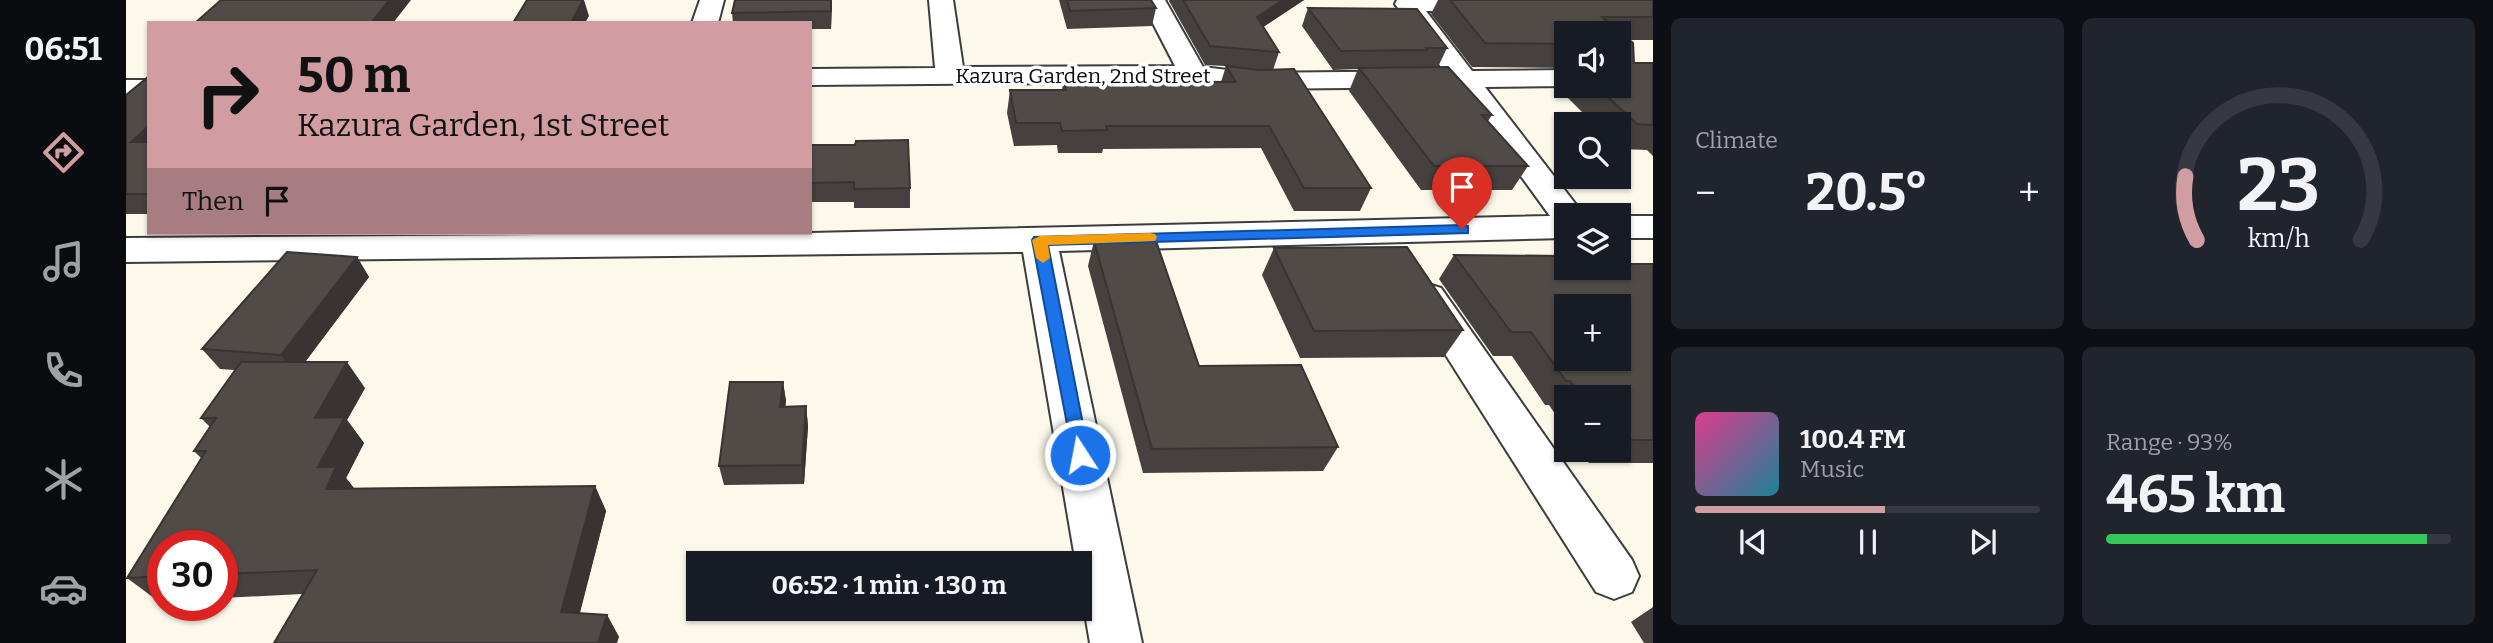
<!DOCTYPE html>
<html lang="en">
<head>
<meta charset="utf-8">
<style>
	body { margin:0; font-family:Bitter,serif; background:#20242c; color:#f1f3f6; height:100vh; display:flex; flex-direction:column; font-size:26px; white-space:nowrap }
	* { box-sizing:border-box; margin:0 }
	p { font-size:23px; color:#9ea1a6 }
	.icon { flex:none; width:38px; height:38px; fill:none; stroke:currentColor; stroke-width:2; stroke-linecap:round; stroke-linejoin:round }
	.map { position:relative; flex:1; overflow:hidden }
	.panel { display:flex; flex-direction:column; gap:18px; padding:18px; background:#0d0f14; width:840px }
	.panel>* { flex:none }
	.top-card { position:absolute; left:21px; top:21px; width:665px; height:214px; border-radius:0px; box-shadow:0 2px 5px #0004; background:#d19da2; color:#111; overflow:hidden }
	.controls { position:absolute; left:1428px; top:21px; display:grid; gap:14px }
	.controls a { display:grid; place-items:center; width:77px; height:77px; border-radius:0px; background:#171b24; box-shadow:0 2px 5px #0004; font-size:35px }
	.speed { position:absolute; left:21px; top:530px; display:flex; gap:14px; font-size:35px; font-weight:700; text-align:center }
	.speed>* { display:grid; place-content:center; width:91px; height:91px; border-radius:50%; background:#171b24; box-shadow:0 2px 5px #0004; line-height:1 }
	.speed .limit { border:10px solid #d22; background:#fff; color:#111 }
	.pin { position:absolute; display:grid; place-items:center; width:60px; height:60px; color:#fff; margin:-72px -30px; border-radius:50% 50% 50% 0; rotate:-45deg; box-shadow:0 0 7px #0007 }
	.pin .icon { rotate:45deg }
	.me { position:absolute; width:77px; margin:-38px; rotate:349deg; stroke-linejoin:round; filter:drop-shadow(0 0 5px #0008) }
	.turn { display:flex; align-items:center; gap:24px; height:147px; padding:0 35px; font-size:32px }
	.turn .icon { width:91px; height:91px; stroke-width:2.5 }
	.turn b { display:block; font-size:49px; line-height:60px }
	.then { display:flex; align-items:center; height:66px; padding:0 35px; background:#0003; gap:14px; font-size:26px }
	.big { font-size:52px; font-weight:700; line-height:1.1 }
	.panel .widget { flex:1; display:flex; flex-direction:column; justify-content:center; gap:10px; min-width:0; padding:0 24px; border-radius:10px; background:#20242c }
	.panel .dial { align-items:center; gap:0 }
	.dial svg { height:182px; overflow:visible; fill:none; stroke:#363941; stroke-width:7; stroke-linecap:round; text-anchor:middle }
	.dial text { fill:#f1f3f6; stroke:none }
	.song { display:flex; align-items:center; gap:21px }
	.cover { width:84px; height:84px; border-radius:10px; background:linear-gradient(135deg,hsl(330 70% 55%),hsl(190 70% 35%)) }
	.played { height:7px; border-radius:4px; background:linear-gradient(90deg,#d19da2 55%,#363941 55%) }
	.keys { display:flex; justify-content:space-around; direction:ltr }
	.heat { display:flex; justify-content:space-between; align-items:center; font-size:38px; direction:ltr }
	.charge { height:10px; border-radius:5px; background:linear-gradient(90deg,#34c759 93%,#363941 0) }
	.panel .tiles { flex:1; display:grid; gap:18px; grid-template-columns:repeat(2,1fr) }
	.trip { position:absolute; left:560px; top:551px; width:406px; height:70px; border-radius:0px; background:#171b24; box-shadow:0 2px 5px #0004; font-weight:700; line-height:70px; text-align:center }
	main { display:flex; flex:1; min-height:0 }
	.menu { display:flex; flex-direction:column; width:126px; justify-content:space-around; align-items:center; background:#090b0e; color:#9ea1a6 }
	.menu .icon { width:49px; height:49px }
	.menu .selected { color:#d19da2 }
	.menu b { font-size:32px; color:#f1f3f6 }
	.map>svg:first-child { display:block }
</style>
</head>
<body>
<main>
<nav class="menu">
<b>06:51</b>
<svg class="icon selected" aria-label="directions" viewBox="0 0 24 24"><path d="M12 3l9 9-9 9-9-9zM9 14v-3h6M13 9l2 2-2 2"/></svg>
<svg class="icon" aria-label="music" viewBox="0 0 24 24"><path d="M9 18V5l10-2v13"/><circle cx="6" cy="18" r="3"/><circle cx="16" cy="16" r="3"/></svg>
<svg class="icon" aria-label="phone" viewBox="0 0 24 24"><path d="M5 4h4l2 5-3 2q2 4 5 5l2-3 5 2v4C11 20 4 13 5 4z"/></svg>
<svg class="icon" aria-label="climate" viewBox="0 0 24 24"><path d="M12 3v18M4 7l16 10M4 17L20 7"/></svg>
<svg class="icon" aria-label="car" viewBox="0 0 24 24"><path d="M5 17H2v-5l4-1 3-4h7l3 4 3 1v5h-3M9 17h6M6 11h13"/><circle cx="7" cy="17" r="2"/><circle cx="17" cy="17" r="2"/></svg>
</nav>
<div class="map">
<svg width="1527" height="643" viewBox="0 0 1527 643">
	<rect width="100%" height="100%" fill="#fcf8ea"/>
	<g fill="none" stroke-linecap="round" stroke-linejoin="round">
		<defs>
			<path id="minor" d="M574,0H598L592,23H566Z
				M803,0H827L837,67L1049,66L1015,0H1039L1077,67L1126,73L1318,71L1269,4L1271,0H1374L1376,4L1373,9L1364,11H1300L1346,71L1440,70V86H1442H1440L1359,87L1458,215H1440V238L933,251L1016,643H964L954,584V564H950L897,252L0,262V238L684,233L1424,216L1330,87L1126,89L1067,82L684,85V69L809,68Z
				M0,80H23V96H0Z
				M1493,216H1527V238H1493Z
				M1302,284L1315,288L1506,560L1513,576L1506,592L1488,599L1470,592L1283,297L1289,288Z"/>
		</defs>
		<use href="#minor" stroke="#3d3d3d" stroke-width="4"/>
		<use href="#minor" fill="#fff" fill-rule="evenodd"/>
	</g>
	<path fill="#46403e" d="M609,0H706L705,29H684V23H607L606,13Z
		M933,0H1025L1030,8L1026,26L941,29Z
		M1043,0H1178L1137,27L1153,52L1147,70L1245,188L1234,211H1168L1135,148L977,149L976,153H932L931,145L888,146L881,113L884,90H936L937,81L1095,82L1100,66L1079,65L1043,1Z
		M1312,0H1527V40H1503L1508,63H1527V156L1521,150L1493,149V124H1468L1433,89L1440,77V86H1493V33H1440V68L1346,67L1305,14Z
		M1182,8L1321,48L1312,67L1293,68L1366,115L1362,121L1402,166L1386,190H1295L1223,91L1232,69L1207,70L1176,26Z
		M23,76V214H0V95Z
		M684,145L784,188V208H728V202H684Z
		M968,241L1073,366L1212,447L1197,471L1017,473L962,266Z
		M1148,248L1337,330L1318,357L1174,358L1136,275Z
		M1328,255L1440,268L1527,264V463H1463L1453,450H1493V397H1440V430L1423,405H1419L1386,356H1367L1313,279Z
		M231,257L243,277L179,362L239,388L221,420L238,443L220,478L228,488L469,486L480,511L454,613L481,615L493,637L176,594L96,598V546H37V601H32L1,578L75,458L68,451L84,427L75,418L109,370L94,369L76,349Z
		M657,382L660,401L659,407L680,406L682,426L678,484L598,485L593,466Z
		M1527,607V643H1518L1505,622Z"/>
	<path fill="#393432" d="M263,0H285L267,23H245Z
		M457,0H458L463,16L459,23H445Z
		M705,0H706L705,29Z
		M1157,0H1178L1125,35L1131,17Z
		M23,126V159L5,142Z
		M231,257L243,277L170,374L155,355Z
		M221,362L239,388L221,420L238,443L220,478L230,491L200,489L192,467L189,418Z
		M657,382L660,401L657,426L654,407Z
		M680,406L682,426L678,484L676,465Z
		M469,486L480,511L448,634L435,612Z
		M481,615L493,637L491,643H472Z"/>
	<path fill="#514b48" stroke="#393432" stroke-width="2" fill-rule="evenodd" d="M95,0H263L245,23H69Z
		M401,0H457L445,23H387Z
		M609,0H705V11L606,13Z
		M941,0H1025L1030,8L944,11Z
		M1057,0H1157L1131,17L1153,52L1084,46Z
		M1324,0H1527V17H1476L1507,43L1508,63H1527V125L1511,124L1470,86H1493V33H1440V44L1359,43Z
		M1182,8L1291,9L1321,48H1300L1301,50L1215,51Z
		M1100,66L1133,70L1168,69L1245,188H1178L1143,126H980L981,130L936,131L934,123H890L884,90H940L937,81L1110,82Z
		M1322,67L1366,115H1356L1402,166H1308L1233,68Z
		M23,76V126L5,142H23V194H0V95Z
		M782,140L784,188L728,189V182L684,183V145H729L730,141Z
		M968,241H1030L1073,366L1175,365L1212,447L1026,449Z
		M1281,247L1337,330L1188,331L1148,248Z
		M161,252L231,257L155,355L76,349Z
		M1328,255L1440,256V268H1493V264H1527V440H1493V397H1456L1444,381H1440L1405,332H1385ZM1440,306H1493V359H1440Z
		M115,362H221L189,418L219,417L192,467H210L200,489L469,486L435,612L481,615L472,643H148L191,570L96,574V546H37V576L1,578L80,451H68L90,418H75Z
		M604,382H657L654,407L680,406L676,465L593,466Z"/>
	<path fill="#1a73e8" stroke="#114b97" stroke-width="2" d="M1336,225L1342,226V233L922,245L963,455L961,461L954,463L948,461L906,240L908,237Z"/>
	<path fill="#f59e0b" d="M1024,233L1029,234L1031,237L1029,241L922,245L924,258L917,263L910,258L906,240L914,236Z"/>
	<g text-anchor="middle" stroke-width="7" stroke-linejoin="round" paint-order="stroke">
		<g font-size="21" fill="#0a0a0a" stroke="#fff">
			<text x="957" y="83">Kazura Garden, 2nd Street</text>
		</g>
	</g>
</svg>
<div class="controls">
<a><svg class="icon" aria-label="sound" viewBox="0 0 24 24"><path d="M4 9h4l5-4v14l-5-4H4zM17 9q2 3 0 6"/></svg></a>
<a><svg class="icon" aria-label="search" viewBox="0 0 24 24"><circle cx="10" cy="10" r="6"/><path d="M15 15l6 6"/></svg></a>
<a><svg class="icon" aria-label="layers" viewBox="0 0 24 24"><path d="M12 4l9 5-9 5-9-5zM3 14l9 5 9-5"/></svg></a>
<a>+</a>
<a>−</a>
</div>
<div class="speed"><div class="limit">30</div></div>
<div class="pin" style="left:1336px;top:229px;background:#d93025"><svg class="icon" aria-label="arrive" viewBox="0 0 24 24"><path d="M6 21V4h12l-3 4 3 4H6"/></svg></div>
<svg class="me" style="left:954px;top:455px" viewBox="-20 -20 40 40"><circle r="17" fill="#1a73e8" stroke="#fff" stroke-width="3"/><path d="M0-11L8 9 0 5-8 9z" fill="#fff"/></svg>
<div class="trip">06:52 · 1 min · 130 m</div>
<div class="top-card">
<div class="turn"><svg class="icon" aria-label="right" viewBox="0 0 24 24"><path d="M7 20v-9h11M14 6l5 5-5 5"/></svg><div><b>50 m</b>Kazura Garden, 1st Street</div></div>
<div class="then">Then<svg class="icon" aria-label="arrive" viewBox="0 0 24 24"><path d="M6 21V4h12l-3 4 3 4H6"/></svg></div>
</div>
</div>
<section class="panel">
<div class="tiles">
<div class="widget"><p>Climate</p>
<div class="heat"><a>−</a><b class="big">20.5°</b><a>+</a></div>
</div>
<div class="widget dial"><svg viewBox="0 0 100 80">
<path d="M14 69A42 42 0 1 1 86 69"/>
<path d="M14 69A42 42 0 0 1 9 41" stroke="#d19da2"/>
<text x="50" y="56" font-size="32" font-weight="700">23</text>
<text x="50" y="72" font-size="11">km/h</text>
</svg></div>
<div class="widget">
<div class="song"><i class="cover"></i><div><b>100.4 FM</b><p>Music</p></div></div>
<div class="played"></div>
<div class="keys"><svg class="icon" aria-label="previous" viewBox="0 0 24 24"><path d="M18 5L8 12l10 7zM5 5v14"/></svg><svg class="icon" aria-label="pause" viewBox="0 0 24 24"><path d="M8 5v14M16 5v14"/></svg><svg class="icon" aria-label="next" viewBox="0 0 24 24"><path d="M6 5l10 7-10 7zM19 5v14"/></svg></div>
</div>
<div class="widget"><p>Range · 93%</p><b class="big">465 km</b><div class="charge"></div></div>
</div>
</section>
</main>
</body>
</html>
